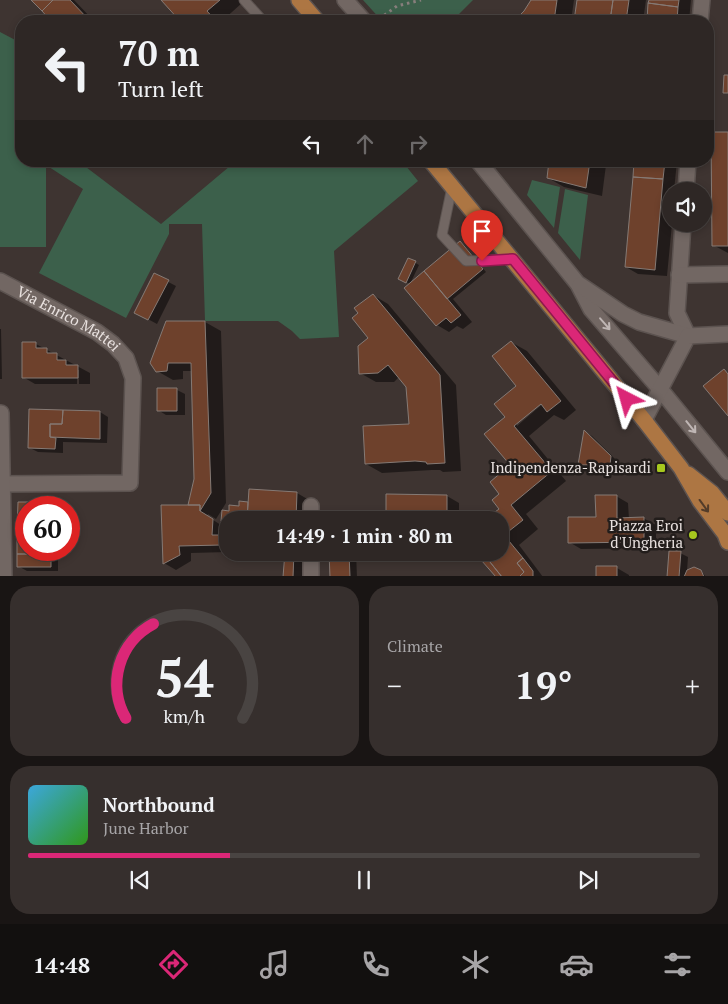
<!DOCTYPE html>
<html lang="en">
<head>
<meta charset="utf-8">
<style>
	body { margin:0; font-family:"PT Serif",serif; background:#362f2d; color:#f1f3f6; height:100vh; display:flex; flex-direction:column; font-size:19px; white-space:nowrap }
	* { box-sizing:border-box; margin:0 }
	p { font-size:16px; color:#a7a5a7 }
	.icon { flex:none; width:28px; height:28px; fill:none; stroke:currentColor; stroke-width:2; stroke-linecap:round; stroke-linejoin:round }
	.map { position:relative; height:576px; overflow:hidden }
	.drawer { display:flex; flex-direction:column; gap:10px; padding:10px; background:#191514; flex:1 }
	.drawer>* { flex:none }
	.banner { position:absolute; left:15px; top:15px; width:699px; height:152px; border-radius:20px; box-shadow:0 2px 8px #0003,0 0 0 1px #494442; background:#2e2725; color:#f1f3f6; overflow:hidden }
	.fabs { position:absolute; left:662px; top:182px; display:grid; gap:10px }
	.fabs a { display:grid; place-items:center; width:50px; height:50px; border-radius:50%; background:#2e2725; box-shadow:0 2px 8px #0003,0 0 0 1px #494442; font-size:25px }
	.speed { position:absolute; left:15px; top:496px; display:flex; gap:10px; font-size:25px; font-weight:700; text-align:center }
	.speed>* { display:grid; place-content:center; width:65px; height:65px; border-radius:50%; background:#2e2725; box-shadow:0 2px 8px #0003,0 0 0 1px #494442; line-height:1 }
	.speed .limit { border:8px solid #d22; background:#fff; color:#111 }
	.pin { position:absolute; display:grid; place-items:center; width:42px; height:42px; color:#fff; margin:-51px -21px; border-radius:50% 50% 50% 0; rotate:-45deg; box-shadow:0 0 5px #0007 }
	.pin .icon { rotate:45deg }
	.me { position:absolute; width:55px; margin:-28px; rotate:321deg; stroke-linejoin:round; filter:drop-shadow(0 0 4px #0008) }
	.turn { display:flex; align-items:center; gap:18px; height:105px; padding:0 20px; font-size:22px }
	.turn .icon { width:65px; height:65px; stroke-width:2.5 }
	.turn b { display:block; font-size:35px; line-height:42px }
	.lanes { display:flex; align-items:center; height:48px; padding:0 20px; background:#0003; justify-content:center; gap:25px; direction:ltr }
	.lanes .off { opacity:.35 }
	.big { font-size:38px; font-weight:700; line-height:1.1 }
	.drawer .widget { flex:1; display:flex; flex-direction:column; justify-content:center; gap:8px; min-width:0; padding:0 18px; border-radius:20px; background:#362f2d }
	.drawer .dial { align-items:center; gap:0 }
	.dial svg { height:130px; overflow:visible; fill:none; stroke:#494442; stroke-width:7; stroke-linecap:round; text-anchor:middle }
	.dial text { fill:#f1f3f6; stroke:none }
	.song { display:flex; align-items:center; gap:15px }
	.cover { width:60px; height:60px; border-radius:8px; background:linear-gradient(135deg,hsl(200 70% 55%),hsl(110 70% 35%)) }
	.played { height:5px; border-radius:2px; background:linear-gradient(90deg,#db2777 30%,#494442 30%) }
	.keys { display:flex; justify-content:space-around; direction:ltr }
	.heat { display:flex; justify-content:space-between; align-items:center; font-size:28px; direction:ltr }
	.drawer .tiles { flex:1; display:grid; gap:10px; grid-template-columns:1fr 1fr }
	.widget:last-child { grid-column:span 2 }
	.trip { position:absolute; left:219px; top:511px; width:290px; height:50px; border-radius:20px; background:#2e2725; box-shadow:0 2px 8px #0003,0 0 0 1px #494442; font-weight:700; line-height:50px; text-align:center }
	.tabs { display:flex; height:80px; justify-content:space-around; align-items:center; background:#12100f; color:#a7a5a7 }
	.tabs .icon { width:35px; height:35px }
	.tabs .selected { color:#db2777 }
	.tabs b { font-size:22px; color:#f1f3f6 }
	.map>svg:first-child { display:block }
</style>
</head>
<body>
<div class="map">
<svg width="728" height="577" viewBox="0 0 728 577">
	<rect width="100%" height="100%" fill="#3e3431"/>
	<path fill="#3c604b" d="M363,0H473L452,21H382Z
		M0,32L21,43V98L15,116L21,120V161H78L161,224L236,161H402L418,181L334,251L339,337L300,339L292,331L278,321H205L202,224H169V234L126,318L39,273L83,189L46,165V247H0Z
		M532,180L560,187L554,228L527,195Z
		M565,189L588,195L580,260L558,233Z"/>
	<path fill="#0007" fill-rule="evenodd" d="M33,0H74L94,21H53Z
		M163,0H240L242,3L222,21H181Z
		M532,0H574L571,21H516L525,12Z
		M579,0H646L643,21H576Z
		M650,0H691L689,21H648Z
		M728,133V253L713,245Z
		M139,161H151L146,165Z
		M177,161H190L185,166Z
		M551,161H623L622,167L606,165L602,196L564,187L548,178Z
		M635,161H677L674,191H671L672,224L667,276L638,274L626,267Z
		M460,243L464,245L486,272L453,299L472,322L463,329L457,326L449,332L437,325Z
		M409,259L419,265L410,284L399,278Z
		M155,275L176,286L157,324L144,317Z
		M373,295L388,304L456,385L461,471L443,472L440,470H432L382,473L366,464L410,425L407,386L399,377L394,382H376L360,373L370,338L360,313Z
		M205,322L221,331L226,503L216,519L208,514L207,516L224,527V538L228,540V552L191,553V561L176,570L164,563L193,506L196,479L192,371H183V379L173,380L157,371Z
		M0,329H1L2,379H0Z
		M511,342L527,351L576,410L564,420L554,415L529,436L566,481L526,514L538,529L519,545L543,577H497L500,552V520H490L500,509L501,494L512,465L506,417L518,386ZM545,399L546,401L517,426V422Z
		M36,344L90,373V384H35L23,377ZM77,370H79V384H77Z
		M177,390L185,394V415H166L158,410Z
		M30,410L100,412L108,417L107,443L63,442V453L38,452L30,448Z
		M585,432L592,436L618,462V468L587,469L579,464Z
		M297,493L309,500L308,520H228V524L222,521L230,513L240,507V502L249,503Z
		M447,496L459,503V520H387Z
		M616,496L628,503L629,519L643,518L656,525V548L581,549L569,542L597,518Z
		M19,504H39L46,508H26V550H55L58,552V571H27L18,566Z
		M286,552H306L305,577H286Z
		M330,552H356L357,577H331Z
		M680,553L688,557L687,571H701L706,577H668Z
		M617,568L629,575V577H597Z"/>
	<path fill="#6e412c" stroke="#857a75" d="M31,0H53L42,11Z
		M53,0H70L90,21H51L42,11Z
		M161,0H220L207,11L216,21H180Z
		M531,0H557L554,21H514L524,11Z
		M577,0H613L610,21H574Z
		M613,0H629L626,21H610Z
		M649,0H679L678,7L648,3Z
		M648,3L678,7L677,21H647Z
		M724,75H728V93H723Z
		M711,132H728V246H712Z
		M549,161H590L586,188L547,178Z
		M634,161H665L663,179L633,177Z
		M633,177L663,179L655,270L625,267Z
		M460,241L483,269L447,299L424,271Z
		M408,258L416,261L406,283L398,279Z
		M424,271L461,315L451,323L446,318L436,326L404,288Z
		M154,273L169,280L148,320L134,313Z
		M373,294L440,375L445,463L427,464L426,462L415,461L365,464L363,426L409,424L406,387L388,365L378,373L359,374L358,346L368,338L352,318L358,313L354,308Z
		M166,321H205L211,493L200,511V505H188L194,479L191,363H168L167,371L156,372L150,363Z
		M511,341L561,401L547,412L541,404L514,426L552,471L511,505L523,520L504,535L523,558L517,563L524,572L519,577H502L482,552H500V520H488L487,518L499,509L492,500L499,494L490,482L510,465L484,434L505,417L494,404L516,386L492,356Z
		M22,342H36V348H47V353H57V360H66V365H78V378H22Z
		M724,369L728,374V416L703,386Z
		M157,388H177V411H157Z
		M29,409L63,410L62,424H50V437L56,438L55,449L28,448Z
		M63,410L100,411V439L50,437V424H62Z
		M584,430L611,456L610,465H578Z
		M249,489L297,492L296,520H247Z
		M386,494L447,495V520H386Z
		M595,495H617V518L644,517V542L568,543V517H596Z
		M239,501L248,502L247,520L221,521L222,510L229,511V505L239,506Z
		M18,502H40V508H26V530H17Z
		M161,505H200V511L213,519L212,535H222V545L179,546L180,555L163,564Z
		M17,530H26V550H51V554H17Z
		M669,551H681L679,577H667Z
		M285,552H294L293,577H283Z
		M329,552H349L350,577H330Z
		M474,552H482L502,577H496Z
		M17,554H51V567H17Z
		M523,558L533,571V577H519L524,572L517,563Z
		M596,566H617V577H596Z
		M694,567L701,570L704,577H684L687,570Z"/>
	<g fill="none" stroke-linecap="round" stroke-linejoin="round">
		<defs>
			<path id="lane" d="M244,0L263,21
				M452,187L442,235L466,261L513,259"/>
			<g id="street">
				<path d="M345,0L364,21"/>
				<path d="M700,21L702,0"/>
				<path d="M478,161L578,284L591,309L660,389L728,472"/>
				<path d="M686,191L688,161"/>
				<path d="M683,224L677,313L688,336"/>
				<path d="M679,275L728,274"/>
				<path id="s1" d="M0,281L97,332L113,344L126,358L133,378L130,483L0,484"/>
				<path d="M580,285L623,314L639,322L688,336"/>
				<path d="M1,413L4,577"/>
				<path d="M644,420L688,336L728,334"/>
				<path d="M311,506V520"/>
				<path d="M311,552V577"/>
			</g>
			<path id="primary" d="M299,0L317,21
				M431,161L644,420L681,468L700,501L725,534L728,542
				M688,474L712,493L728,513"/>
		</defs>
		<use href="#lane" stroke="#5c5350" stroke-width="11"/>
		<use href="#street" stroke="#5c5350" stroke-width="18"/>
		<use href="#primary" stroke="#5c5350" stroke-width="18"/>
		<path stroke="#877e7c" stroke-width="3" stroke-dasharray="2.5 4" stroke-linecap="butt" d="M379,19L397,6L421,0"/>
		<use href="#lane" stroke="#726763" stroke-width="9"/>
		<use href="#street" stroke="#726763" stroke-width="15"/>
		<use href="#primary" stroke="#ad7643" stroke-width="15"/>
	</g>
	<defs><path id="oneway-shaft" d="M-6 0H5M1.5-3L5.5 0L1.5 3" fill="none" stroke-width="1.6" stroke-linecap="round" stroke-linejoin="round" transform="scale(1.25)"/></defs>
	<g stroke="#bfb6b4">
		<use href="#oneway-shaft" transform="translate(605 324) rotate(49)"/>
		<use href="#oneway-shaft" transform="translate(691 427) rotate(51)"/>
	</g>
	<use stroke="#533c29" href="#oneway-shaft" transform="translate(704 506) rotate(54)"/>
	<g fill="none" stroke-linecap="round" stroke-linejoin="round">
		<defs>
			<path id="route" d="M482,261L513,259L627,399"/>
		</defs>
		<use href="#route" stroke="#8e194d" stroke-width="12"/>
		<use href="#route" stroke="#db2777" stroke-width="9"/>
	</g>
	<g fill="#a7c81e" stroke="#221d1b" stroke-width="2">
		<rect x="656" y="463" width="10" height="10" rx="2.5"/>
		<circle cx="693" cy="535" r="5"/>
	</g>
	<g text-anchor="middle" stroke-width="5" stroke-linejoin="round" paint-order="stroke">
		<g font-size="15" fill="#e8e1df" stroke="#221d1b">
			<text dy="5" stroke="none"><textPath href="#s1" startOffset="78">Via Enrico Mattei</textPath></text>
		</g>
		<g font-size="15" fill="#e8e1df" stroke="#221d1b" text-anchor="end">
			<text x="651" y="473">Indipendenza-Rapisardi</text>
			<text x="683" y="531">Piazza Eroi<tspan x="683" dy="17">d'Ungheria</tspan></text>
		</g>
	</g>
</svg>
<div class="fabs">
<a><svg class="icon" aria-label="sound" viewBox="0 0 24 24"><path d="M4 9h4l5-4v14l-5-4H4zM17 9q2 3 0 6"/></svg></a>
</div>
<div class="speed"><div class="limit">60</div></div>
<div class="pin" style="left:482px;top:261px;background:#d93025"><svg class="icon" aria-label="arrive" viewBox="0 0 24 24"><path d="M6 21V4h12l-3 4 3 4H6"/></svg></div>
<svg class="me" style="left:627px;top:399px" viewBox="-20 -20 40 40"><path d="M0-17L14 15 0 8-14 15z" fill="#db2777" stroke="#fff" stroke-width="4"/></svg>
<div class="trip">14:49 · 1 min · 80 m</div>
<div class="banner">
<div class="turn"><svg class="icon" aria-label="left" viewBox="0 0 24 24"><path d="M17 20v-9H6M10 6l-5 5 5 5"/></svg><div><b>70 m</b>Turn left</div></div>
<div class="lanes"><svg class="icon" aria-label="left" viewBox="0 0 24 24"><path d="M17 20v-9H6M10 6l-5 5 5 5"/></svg><svg class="icon off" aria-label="ahead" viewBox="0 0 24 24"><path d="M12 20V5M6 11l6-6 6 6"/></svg><svg class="icon off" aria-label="right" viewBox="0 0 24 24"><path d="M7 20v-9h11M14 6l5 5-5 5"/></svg></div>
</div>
</div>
<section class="drawer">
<div class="tiles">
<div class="widget dial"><svg viewBox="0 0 100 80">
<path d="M14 69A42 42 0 1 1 86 69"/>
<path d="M14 69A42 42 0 0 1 31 11" stroke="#db2777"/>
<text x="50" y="56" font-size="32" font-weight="700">54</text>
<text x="50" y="72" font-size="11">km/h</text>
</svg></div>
<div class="widget"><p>Climate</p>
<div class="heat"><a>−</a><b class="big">19°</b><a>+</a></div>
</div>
<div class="widget">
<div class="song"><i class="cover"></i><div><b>Northbound</b><p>June Harbor</p></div></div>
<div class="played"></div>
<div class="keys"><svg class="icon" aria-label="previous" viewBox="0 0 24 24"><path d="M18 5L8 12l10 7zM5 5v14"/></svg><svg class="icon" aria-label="pause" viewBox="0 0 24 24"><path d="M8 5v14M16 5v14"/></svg><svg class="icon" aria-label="next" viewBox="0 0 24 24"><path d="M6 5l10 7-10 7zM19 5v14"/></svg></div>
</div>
</div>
</section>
<nav class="tabs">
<b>14:48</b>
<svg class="icon selected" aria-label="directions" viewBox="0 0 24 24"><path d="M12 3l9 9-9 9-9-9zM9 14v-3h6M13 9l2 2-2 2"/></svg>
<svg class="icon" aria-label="music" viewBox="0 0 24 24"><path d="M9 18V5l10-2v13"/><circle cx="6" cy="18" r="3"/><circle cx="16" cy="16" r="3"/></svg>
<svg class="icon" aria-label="phone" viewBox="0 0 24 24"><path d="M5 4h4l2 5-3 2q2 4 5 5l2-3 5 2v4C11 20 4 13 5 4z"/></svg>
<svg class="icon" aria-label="climate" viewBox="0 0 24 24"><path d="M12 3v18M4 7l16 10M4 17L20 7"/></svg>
<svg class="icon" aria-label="car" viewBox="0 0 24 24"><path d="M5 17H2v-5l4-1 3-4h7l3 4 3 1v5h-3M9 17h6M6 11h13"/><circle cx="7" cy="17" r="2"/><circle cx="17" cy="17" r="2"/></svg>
<svg class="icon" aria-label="filters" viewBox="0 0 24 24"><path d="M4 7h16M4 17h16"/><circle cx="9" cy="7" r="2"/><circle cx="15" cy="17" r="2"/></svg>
</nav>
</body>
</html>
